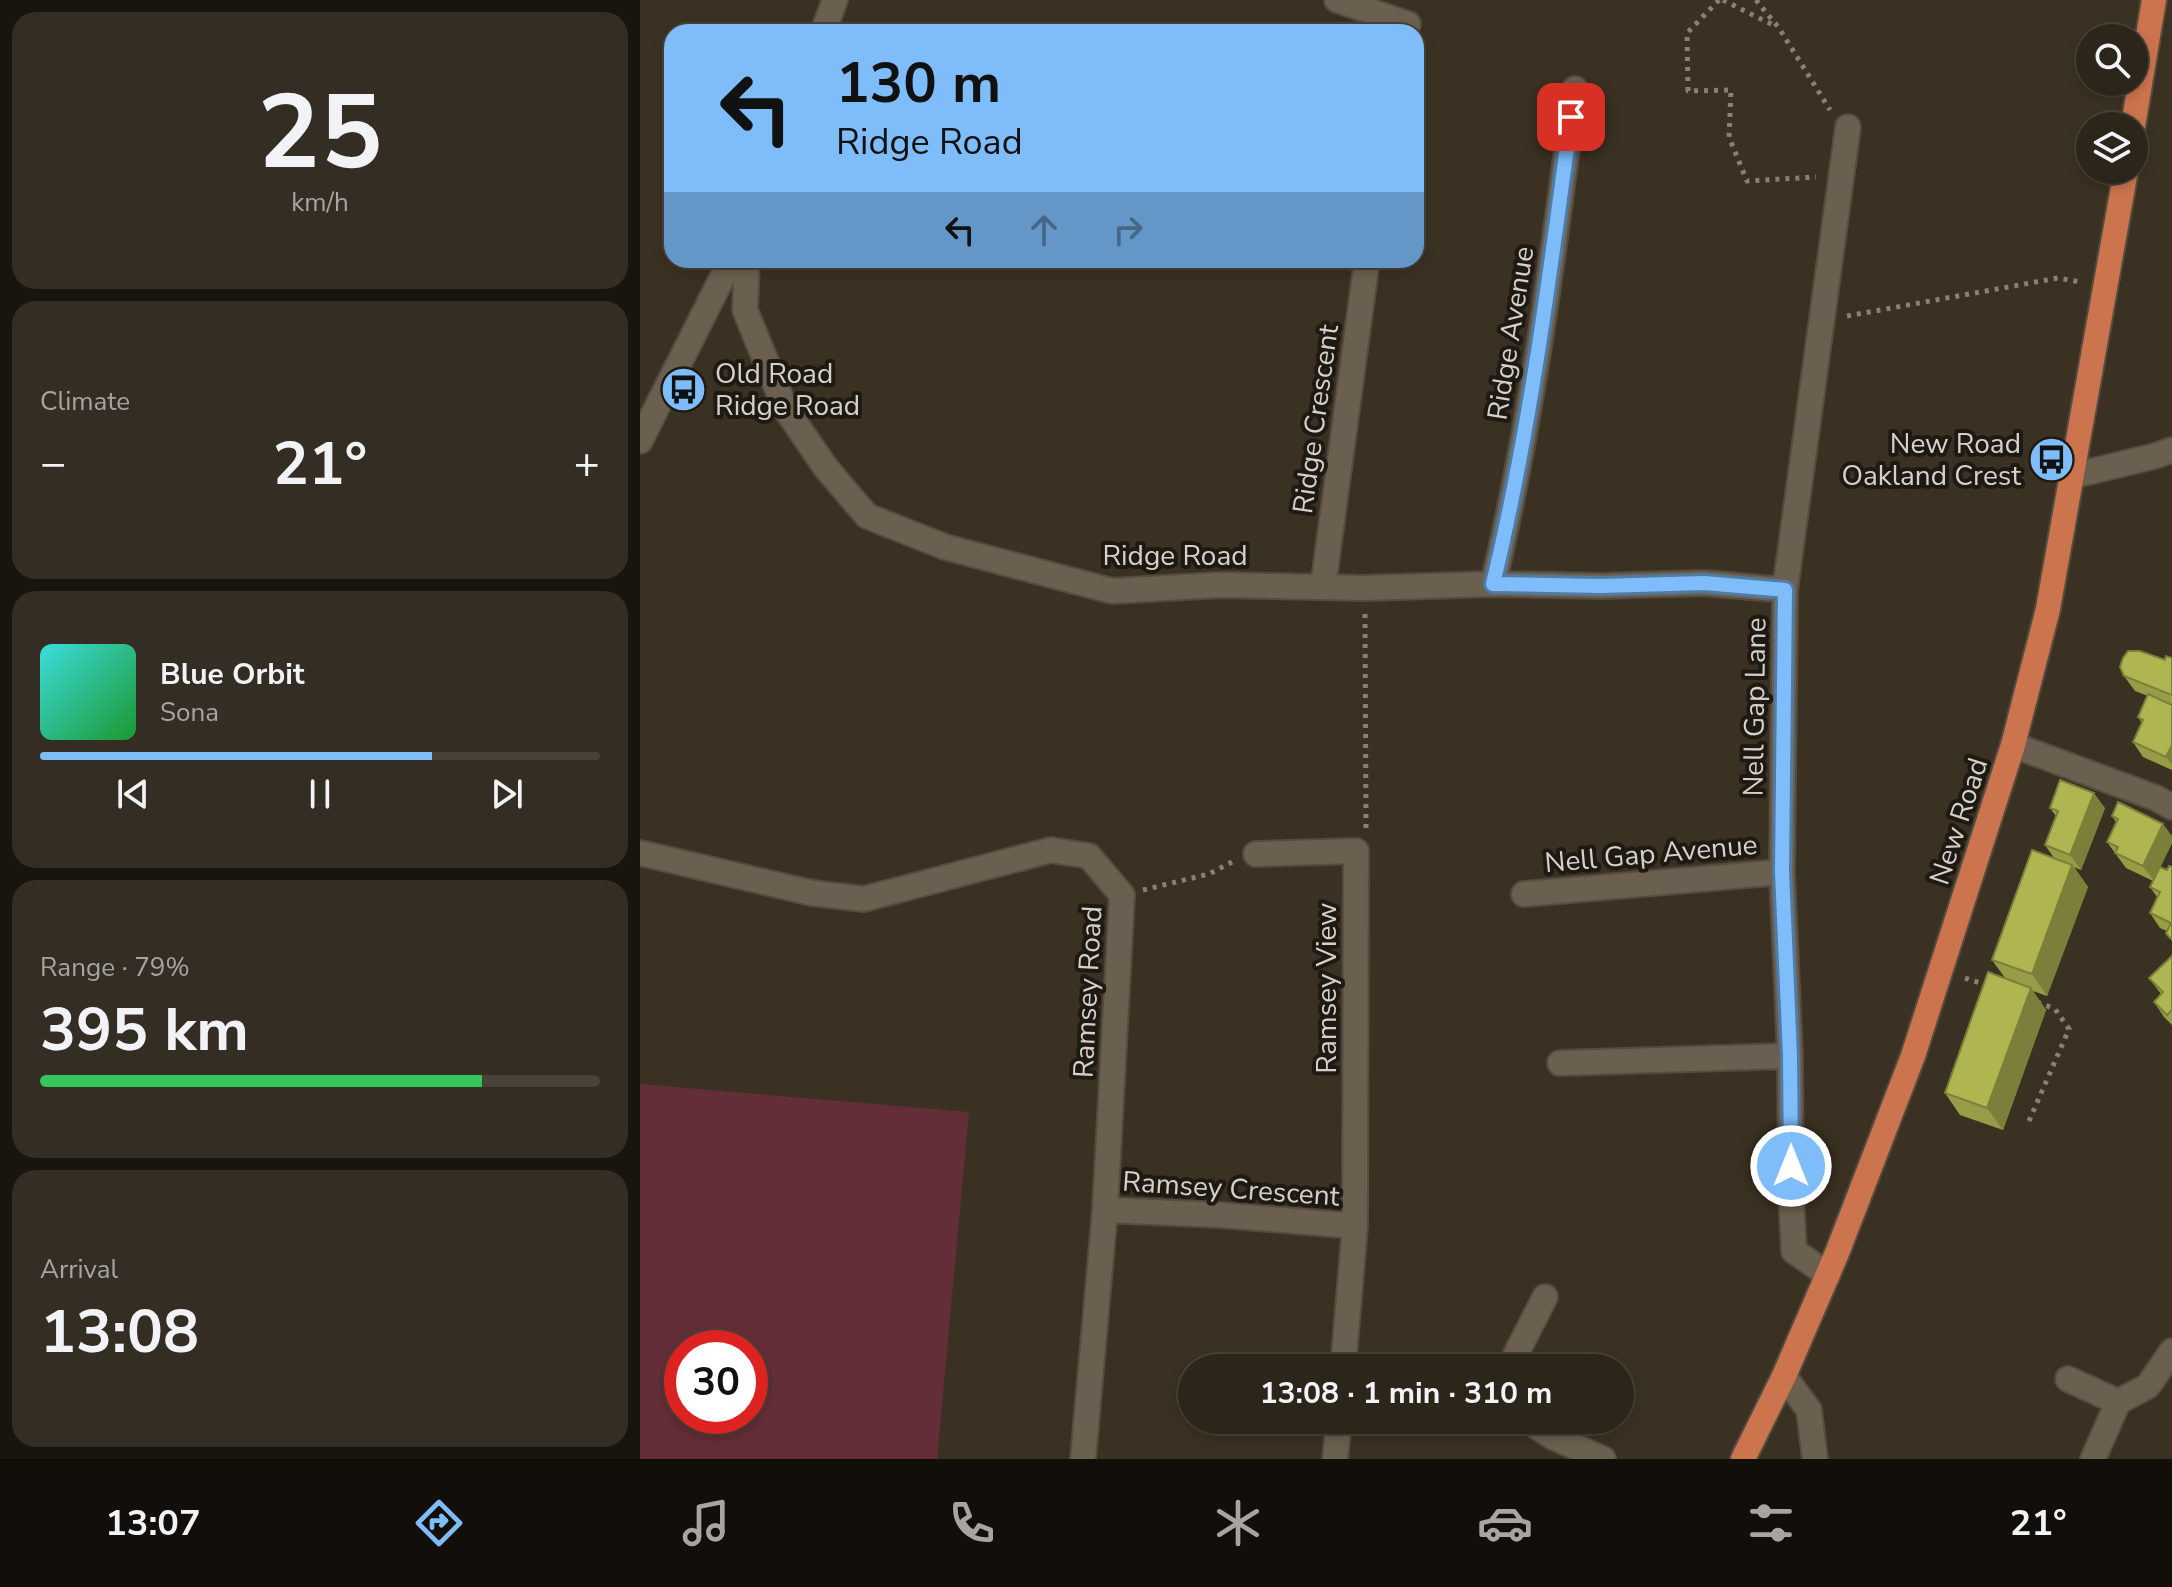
<!DOCTYPE html>
<html lang="en">
<head>
<meta charset="utf-8">
<style>
	body { margin:0; font-family:"Nunito Sans",sans-serif; background:#342d23; color:#f1f3f6; height:100vh; display:flex; flex-direction:column; font-size:30px; white-space:nowrap }
	* { box-sizing:border-box; margin:0 }
	p { font-size:26px; color:#a6a5a2 }
	.icon { flex:none; width:44px; height:44px; fill:none; stroke:currentColor; stroke-width:2; stroke-linecap:round; stroke-linejoin:round }
	.map { position:relative; flex:1; overflow:hidden }
	.drawer { display:flex; flex-direction:column; gap:12px; padding:12px; background:#18140e; width:640px }
	.drawer>* { flex:none }
	.hud { position:absolute; left:24px; top:24px; width:760px; height:244px; border-radius:24px; box-shadow:0 4px 12px #0003,0 0 0 2px #484239; background:#7ebdf9; color:#111; overflow:hidden }
	.tools { position:absolute; left:1436px; top:24px; display:grid; gap:16px }
	.tools a { display:grid; place-items:center; width:72px; height:72px; border-radius:50%; background:#2c251a; box-shadow:0 4px 12px #0003,0 0 0 2px #484239; font-size:40px }
	.speed { position:absolute; left:24px; top:1330px; display:flex; gap:16px; font-size:40px; font-weight:700; text-align:center }
	.speed>* { display:grid; place-content:center; width:104px; height:104px; border-radius:50%; background:#2c251a; box-shadow:0 4px 12px #0003,0 0 0 2px #484239; line-height:1 }
	.speed .limit { border:12px solid #d22; background:#fff; color:#111 }
	.pin { position:absolute; display:grid; place-items:center; width:68px; height:68px; color:#fff; margin:-34px; border-radius:16px; box-shadow:0 4px 12px #0006 }
	.me { position:absolute; width:88px; margin:-44px; rotate:0deg; stroke-linejoin:round; filter:drop-shadow(0 0 6px #0008) }
	.turn { display:flex; align-items:center; gap:28px; height:168px; padding:0 40px; font-size:36px }
	.turn .icon { width:104px; height:104px; stroke-width:2.5 }
	.turn b { display:block; font-size:56px; line-height:68px }
	.lanes { display:flex; align-items:center; height:76px; padding:0 40px; background:#0003; justify-content:center; gap:40px; direction:ltr }
	.lanes .off { opacity:.35 }
	.big { font-size:60px; font-weight:700; line-height:1.1 }
	.drawer .card { flex:1; display:flex; flex-direction:column; justify-content:center; gap:12px; min-width:0; padding:0 28px; border-radius:24px; background:#342d23 }
	.drawer .dial { align-items:center; gap:0 }
	.dial b { font-size:104px; line-height:1 }
	.song { display:flex; align-items:center; gap:24px }
	.cover { width:96px; height:96px; border-radius:12px; background:linear-gradient(135deg,hsl(180 70% 55%),hsl(130 70% 35%)) }
	.played { height:8px; border-radius:4px; background:linear-gradient(90deg,#7ebdf9 70%,#484239 70%) }
	.keys { display:flex; justify-content:space-around; direction:ltr }
	.heat { display:flex; justify-content:space-between; align-items:center; font-size:44px; direction:ltr }
	.charge { height:12px; border-radius:6px; background:linear-gradient(90deg,#34c759 79%,#484239 0) }
	.trip { position:absolute; left:538px; top:1354px; width:456px; height:80px; border-radius:40px; background:#2c251a; box-shadow:0 4px 12px #0003,0 0 0 2px #484239; font-weight:700; line-height:80px; text-align:center }
	.menu { display:flex; height:128px; justify-content:space-around; align-items:center; background:#120f0a; color:#a6a5a2 }
	.menu .icon { width:56px; height:56px }
	.menu .on { color:#7ebdf9 }
	.menu b { font-size:36px; color:#f1f3f6 }
	main { display:flex; flex:1; min-height:0 }
	.map>svg:first-child { display:block }
</style>
</head>
<body>
<main>
<section class="drawer">
<div class="card dial"><b>25</b><p>km/h</p></div>
<div class="card"><p>Climate</p>
<div class="heat"><a>−</a><b class="big">21°</b><a>+</a></div>
</div>
<div class="card">
<div class="song"><i class="cover"></i><div><b>Blue Orbit</b><p>Sona</p></div></div>
<div class="played"></div>
<div class="keys"><svg class="icon" aria-label="previous" viewBox="0 0 24 24"><path d="M18 5L8 12l10 7zM5 5v14"/></svg><svg class="icon" aria-label="pause" viewBox="0 0 24 24"><path d="M8 5v14M16 5v14"/></svg><svg class="icon" aria-label="next" viewBox="0 0 24 24"><path d="M6 5l10 7-10 7zM19 5v14"/></svg></div>
</div>
<div class="card"><p>Range · 79%</p><b class="big">395 km</b><div class="charge"></div></div>
<div class="card"><p>Arrival</p><b class="big">13:08</b></div>
</section>
<div class="map">
<svg width="1532" height="1459" viewBox="0 0 1532 1459">
	<rect width="100%" height="100%" fill="#3b3122"/>
	<path fill="#632e38" fill-rule="evenodd" d="M0,1084L329,1112L297,1459H0ZM42,1348H110V1416H42Z"/>
	<g fill="none" stroke-linecap="round" stroke-linejoin="round">
		<defs>
			<path id="minor" d="M697,0L768,24
				M183,32L195,0
				M107,260L105,310L145,408L186,468L227,516L305,547L472,591L580,585L725,588L853,584L961,586L1064,583L1145,590
				M0,441L91,260
				M1432,476L1515,456L1532,450
				M853,584C892,421 913,255 935,89
				M683,587L727,260
				M1373,745L1516,798L1532,807
				M0,853L172,893L224,899L411,850L449,856L482,895L465,1210L443,1459
				M616,854L716,851L715,1226
				M884,894L1142,872
				M920,1063L1150,1056
				M465,1210L580,1215L715,1226L703,1368
				M1188,1275L1154,1251L1151,1194L1150,1056L1142,872L1145,590L1208,127
				M869,1368L905,1297
				M1144,1376L1169,1410L1175,1459
				M1428,1379L1478,1402
				M887,1420L913,1437L963,1459
				M695,1459L699,1420
				M1453,1459L1478,1402L1508,1386L1532,1351"/>
			<path id="highway" d="M1493,126L1514,0
				M1103,1459L1144,1376L1197,1253L1273,1056L1373,745L1408,609L1486,170"/>
		</defs>
		<use href="#minor" stroke="#544c40" stroke-width="28"/>
		<use href="#highway" stroke="#544c40" stroke-width="28"/>
		<path stroke="#898175" stroke-width="5" stroke-dasharray="4 6" stroke-linecap="butt" d="M1079,0L1047,33L1048,91L1091,90L1089,137L1107,181L1176,177
			M1083,0L1135,26
			M1116,0L1139,28L1190,110
			M1207,316L1418,278L1441,282
			M725,614L726,828
			M503,890L569,874L592,862
			M1325,978L1349,986
			M1389,1121L1429,1029L1415,1009L1397,1002"/>
		<use href="#minor" stroke="#6b6050" stroke-width="24"/>
		<use href="#highway" stroke="#cb744e" stroke-width="24"/>
	</g>
	<path fill="#989c46" d="M1532,658V770L1503,757L1493,742L1502,723L1498,717L1508,696L1495,691L1484,676Z
		M1410,808H1465L1441,870L1434,867L1448,887L1407,996L1393,991L1406,1010L1363,1130L1320,1115L1305,1093L1365,978L1352,960L1414,858L1405,845L1416,816Z
		M1472,816L1532,836V843L1520,867L1527,870L1532,867V941L1526,933L1527,931L1520,928L1510,913L1517,897L1510,887L1513,881L1486,868L1467,842L1476,822Z
		M1532,956V1025L1524,1017L1514,1002L1521,994L1509,978Z"/>
	<path fill="#7c7f39" d="M1532,745V765L1526,757Z
		M1454,793L1465,808L1441,870L1430,855Z
		M1523,824L1532,836V843L1514,881L1503,866Z
		M1432,865L1448,887L1407,996L1392,974Z
		M1391,988L1406,1010L1363,1130L1347,1108Z"/>
	<path fill="#b1b551" stroke="#7c7f39" stroke-width="2" d="M1488,651H1500L1525,660L1526,656L1532,658V695L1484,676L1480,667L1483,658Z
		M1508,694L1532,705V745L1526,757L1493,742L1503,720L1498,717Z
		M1420,780L1454,793L1430,855L1405,845L1418,811L1410,808Z
		M1478,802L1523,824L1503,866L1475,853L1478,847L1467,842L1478,819L1472,816Z
		M1392,850L1432,865L1392,974L1352,960Z
		M1529,866L1532,867V938H1530L1526,933L1531,923L1510,913L1520,892L1510,887L1520,867L1527,870Z
		M1532,956V1010L1527,1015L1514,1002L1523,992L1509,978Z
		M1348,972L1391,988L1347,1108L1305,1093Z"/>
	<g fill="none" stroke-linecap="round" stroke-linejoin="round">
		<defs>
			<path id="route" d="M931,117C910,274 890,430 853,584L961,586L1064,583L1145,590L1142,872L1150,1056L1151,1166"/>
		</defs>
		<use href="#route" stroke="#527ba2" stroke-width="20"/>
		<use href="#route" stroke="#7ebdf9" stroke-width="14"/>
	</g>
	<defs>
		<symbol id="bus-disc" viewBox="-11 -11 22 22"><circle r="9.5" fill="#7ebdf9" stroke="#1e1a13"/><path d="M-5-6H5V4H4V6H2V4H-2V6H-4V4H-5ZM-3.5-4V0h7V-4ZM-3.5 1.2v1.5H-2V1.2ZM2 1.2v1.5H3.5V1.2Z" fill="#111"/></symbol>
	</defs>
	<g fill-rule="evenodd">
		<use href="#bus-disc" x="18" y="364" width="51" height="51"/>
		<use href="#bus-disc" x="1386" y="434" width="51" height="51"/>
	</g>
	<g text-anchor="middle" stroke-width="8" stroke-linejoin="round" paint-order="stroke">
		<g font-size="28" fill="#d6d0c7" stroke="#1e1a13">
			<text transform="translate(870 333) rotate(-81)" y="10">Ridge Avenue</text>
			<text transform="translate(675 419) rotate(-82)" y="10">Ridge Crescent</text>
			<text x="535" y="565">Ridge Road</text>
			<text transform="translate(1114 707) rotate(-89)" y="10">Nell Gap Lane</text>
			<text transform="translate(1318 821) rotate(-72)" y="10">New Road</text>
			<text transform="translate(1011 853) rotate(-5)" y="10">Nell Gap Avenue</text>
			<text transform="translate(686 988) rotate(-90)" y="10">Ramsey View</text>
			<text transform="translate(447 992) rotate(-87)" y="10">Ramsey Road</text>
			<text transform="translate(591 1188) rotate(4)" y="10">Ramsey Crescent</text>
		</g>
		<g font-size="28" fill="#d6d0c7" stroke="#1e1a13" text-anchor="start">
			<text x="75" y="383">Old Road<tspan x="75" dy="32">Ridge Road</tspan></text>
			<text x="1381" y="453" text-anchor="end">New Road<tspan x="1381" dy="32">Oakland Crest</tspan></text>
		</g>
	</g>
</svg>
<div class="tools">
<a><svg class="icon" aria-label="search" viewBox="0 0 24 24"><circle cx="10" cy="10" r="6"/><path d="M15 15l6 6"/></svg></a>
<a><svg class="icon" aria-label="layers" viewBox="0 0 24 24"><path d="M12 4l9 5-9 5-9-5zM3 14l9 5 9-5"/></svg></a>
</div>
<div class="speed"><div class="limit">30</div></div>
<div class="pin" style="left:931px;top:117px;background:#d93025"><svg class="icon" aria-label="arrive" viewBox="0 0 24 24"><path d="M6 21V4h12l-3 4 3 4H6"/></svg></div>
<svg class="me" style="left:1151px;top:1166px" viewBox="-20 -20 40 40"><circle r="17" fill="#7ebdf9" stroke="#fff" stroke-width="3"/><path d="M0-11L8 9 0 5-8 9z" fill="#fff"/></svg>
<div class="trip">13:08 · 1 min · 310 m</div>
<div class="hud">
<div class="turn"><svg class="icon" aria-label="left" viewBox="0 0 24 24"><path d="M17 20v-9H6M10 6l-5 5 5 5"/></svg><div><b>130 m</b>Ridge Road</div></div>
<div class="lanes"><svg class="icon" aria-label="left" viewBox="0 0 24 24"><path d="M17 20v-9H6M10 6l-5 5 5 5"/></svg><svg class="icon off" aria-label="ahead" viewBox="0 0 24 24"><path d="M12 20V5M6 11l6-6 6 6"/></svg><svg class="icon off" aria-label="right" viewBox="0 0 24 24"><path d="M7 20v-9h11M14 6l5 5-5 5"/></svg></div>
</div>
</div>
</main>
<nav class="menu">
<b>13:07</b>
<svg class="icon on" aria-label="directions" viewBox="0 0 24 24"><path d="M12 3l9 9-9 9-9-9zM9 14v-3h6M13 9l2 2-2 2"/></svg>
<svg class="icon" aria-label="music" viewBox="0 0 24 24"><path d="M9 18V5l10-2v13"/><circle cx="6" cy="18" r="3"/><circle cx="16" cy="16" r="3"/></svg>
<svg class="icon" aria-label="phone" viewBox="0 0 24 24"><path d="M5 4h4l2 5-3 2q2 4 5 5l2-3 5 2v4C11 20 4 13 5 4z"/></svg>
<svg class="icon" aria-label="climate" viewBox="0 0 24 24"><path d="M12 3v18M4 7l16 10M4 17L20 7"/></svg>
<svg class="icon" aria-label="car" viewBox="0 0 24 24"><path d="M5 17H2v-5l4-1 3-4h7l3 4 3 1v5h-3M9 17h6M6 11h13"/><circle cx="7" cy="17" r="2"/><circle cx="17" cy="17" r="2"/></svg>
<svg class="icon" aria-label="filters" viewBox="0 0 24 24"><path d="M4 7h16M4 17h16"/><circle cx="9" cy="7" r="2"/><circle cx="15" cy="17" r="2"/></svg>
<b>21°</b>
</nav>
</body>
</html>
